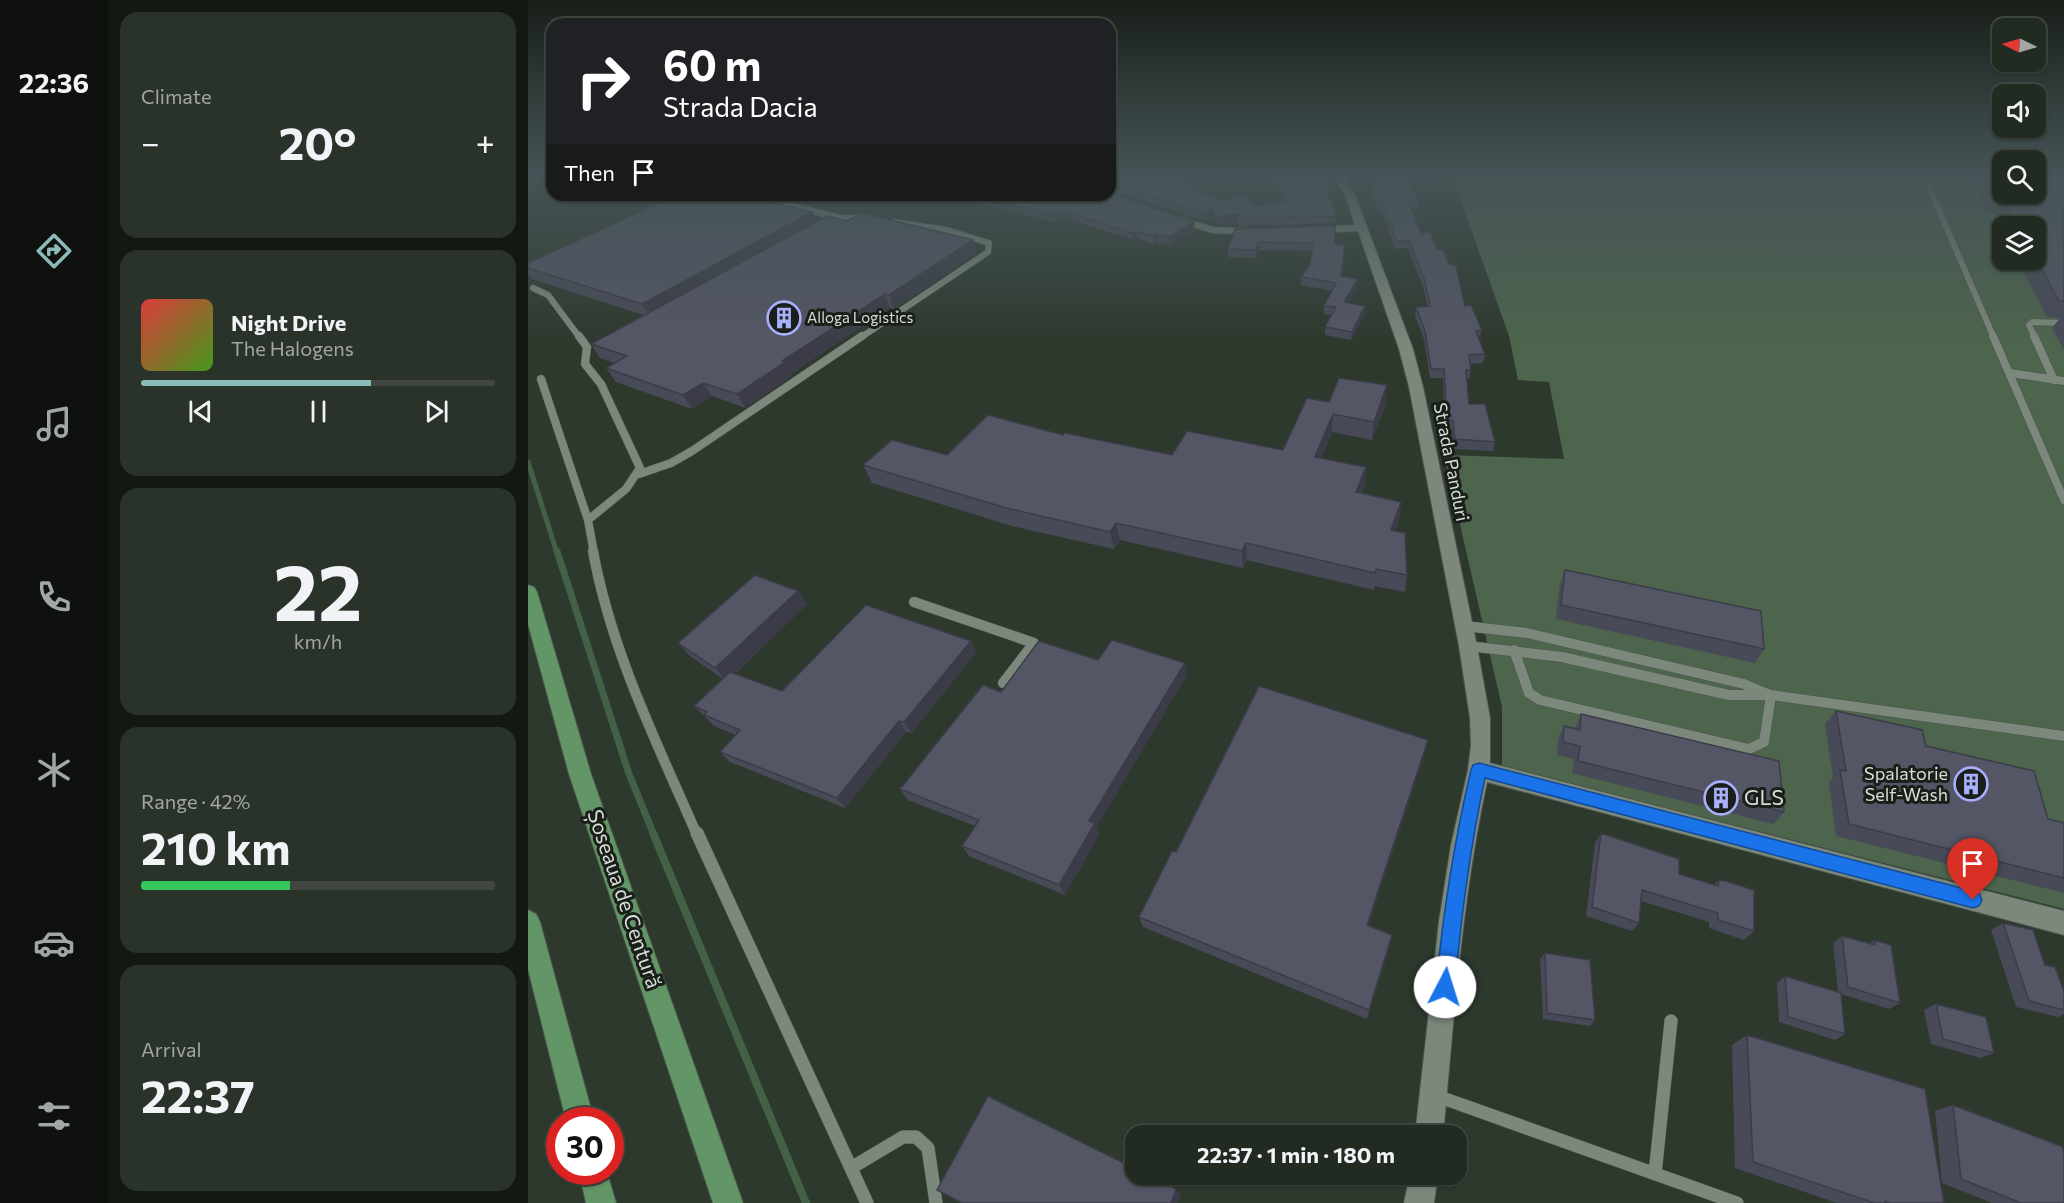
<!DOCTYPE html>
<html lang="en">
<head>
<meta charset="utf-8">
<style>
	body { margin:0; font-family:Commissioner,sans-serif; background:#2a332a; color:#f1f3f6; height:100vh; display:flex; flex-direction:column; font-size:22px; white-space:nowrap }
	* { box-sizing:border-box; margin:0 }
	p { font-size:20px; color:#a2a7a5 }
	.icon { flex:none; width:33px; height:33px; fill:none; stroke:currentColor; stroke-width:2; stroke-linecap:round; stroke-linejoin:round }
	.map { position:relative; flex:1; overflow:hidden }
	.drawer { display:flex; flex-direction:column; gap:12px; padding:12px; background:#131813; width:420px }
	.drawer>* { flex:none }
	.hud { position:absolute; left:18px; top:18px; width:570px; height:183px; border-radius:18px; box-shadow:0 2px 4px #0004,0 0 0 2px #3f4740; background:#202124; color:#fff; overflow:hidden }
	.needle { width:39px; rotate:275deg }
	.fabs { position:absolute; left:1464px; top:18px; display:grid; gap:12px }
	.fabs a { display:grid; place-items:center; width:54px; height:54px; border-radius:12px; background:#222b22; box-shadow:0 2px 4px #0004,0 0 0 2px #3f4740; font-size:30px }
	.speed { position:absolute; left:18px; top:1107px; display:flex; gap:12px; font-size:30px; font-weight:700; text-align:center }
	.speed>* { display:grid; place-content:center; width:78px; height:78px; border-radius:50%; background:#222b22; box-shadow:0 2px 4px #0004,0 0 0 2px #3f4740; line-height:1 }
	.speed .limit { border:9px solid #d22; background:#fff; color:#111 }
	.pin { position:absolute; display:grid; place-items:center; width:51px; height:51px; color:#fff; margin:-62px -26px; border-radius:50% 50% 50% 0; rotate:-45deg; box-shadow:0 0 6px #0007 }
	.pin .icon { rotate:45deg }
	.me { position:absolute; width:66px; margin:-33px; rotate:5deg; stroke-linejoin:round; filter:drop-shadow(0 0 4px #0008) }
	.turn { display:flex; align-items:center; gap:21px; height:126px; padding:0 18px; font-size:27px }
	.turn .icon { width:78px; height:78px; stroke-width:2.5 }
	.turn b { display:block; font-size:42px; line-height:51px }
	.then { display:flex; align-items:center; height:57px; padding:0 18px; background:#0003; gap:12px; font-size:22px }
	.big { font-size:45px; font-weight:700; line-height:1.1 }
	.drawer .card { flex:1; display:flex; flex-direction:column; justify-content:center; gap:9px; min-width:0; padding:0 21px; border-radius:18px; background:#2a332a }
	.drawer .dial { align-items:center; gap:0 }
	.dial b { font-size:78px; line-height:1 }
	.song { display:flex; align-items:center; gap:18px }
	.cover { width:72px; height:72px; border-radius:9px; background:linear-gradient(135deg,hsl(0 70% 55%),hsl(100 70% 35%)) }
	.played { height:6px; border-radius:3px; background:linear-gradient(90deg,#8bbbb9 65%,#3f4740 65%) }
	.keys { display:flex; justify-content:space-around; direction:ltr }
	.heat { display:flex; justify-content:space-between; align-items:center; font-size:33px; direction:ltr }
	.charge { height:9px; border-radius:4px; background:linear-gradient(90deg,#34c759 42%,#3f4740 0) }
	.trip { position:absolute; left:597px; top:1125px; width:342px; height:60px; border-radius:18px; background:#222b22; box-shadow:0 2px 4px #0004,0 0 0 2px #3f4740; font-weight:700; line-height:60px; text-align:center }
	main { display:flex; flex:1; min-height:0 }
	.tab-bar { display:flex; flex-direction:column; width:108px; justify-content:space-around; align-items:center; background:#0e110e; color:#a2a7a5 }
	.tab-bar .icon { width:42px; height:42px }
	.tab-bar .current { color:#8bbbb9 }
	.tab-bar b { font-size:27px; color:#f1f3f6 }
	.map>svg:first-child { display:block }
</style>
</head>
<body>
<main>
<nav class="tab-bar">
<b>22:36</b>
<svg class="icon current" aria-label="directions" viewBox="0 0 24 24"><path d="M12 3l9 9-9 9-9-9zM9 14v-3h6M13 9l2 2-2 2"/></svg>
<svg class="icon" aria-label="music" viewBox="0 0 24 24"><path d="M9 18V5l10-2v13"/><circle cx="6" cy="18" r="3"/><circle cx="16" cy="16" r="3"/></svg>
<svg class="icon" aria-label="phone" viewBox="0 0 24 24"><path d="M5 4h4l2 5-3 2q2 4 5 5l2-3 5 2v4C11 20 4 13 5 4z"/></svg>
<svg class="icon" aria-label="climate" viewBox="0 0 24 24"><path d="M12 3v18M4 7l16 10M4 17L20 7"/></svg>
<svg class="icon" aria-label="car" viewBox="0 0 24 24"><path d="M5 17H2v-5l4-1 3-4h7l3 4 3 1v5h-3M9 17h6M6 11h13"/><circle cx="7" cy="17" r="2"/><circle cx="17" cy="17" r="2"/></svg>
<svg class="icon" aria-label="filters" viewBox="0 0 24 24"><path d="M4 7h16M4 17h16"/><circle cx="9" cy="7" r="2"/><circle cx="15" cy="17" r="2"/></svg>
</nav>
<section class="drawer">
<div class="card"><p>Climate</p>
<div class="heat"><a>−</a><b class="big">20°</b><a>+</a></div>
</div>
<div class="card">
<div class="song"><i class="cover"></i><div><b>Night Drive</b><p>The Halogens</p></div></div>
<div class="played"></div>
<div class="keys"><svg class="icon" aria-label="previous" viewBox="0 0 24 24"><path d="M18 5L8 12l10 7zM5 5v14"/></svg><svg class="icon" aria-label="pause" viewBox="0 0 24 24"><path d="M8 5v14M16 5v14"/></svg><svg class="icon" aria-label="next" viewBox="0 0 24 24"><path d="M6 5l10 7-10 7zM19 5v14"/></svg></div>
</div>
<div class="card dial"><b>22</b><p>km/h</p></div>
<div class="card"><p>Range · 42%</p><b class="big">210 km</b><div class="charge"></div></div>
<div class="card"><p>Arrival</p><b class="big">22:37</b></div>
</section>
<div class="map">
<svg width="1536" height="1203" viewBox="0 0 1536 1203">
	<rect width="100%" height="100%" fill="#2e392e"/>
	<path fill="#4d644d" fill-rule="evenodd" d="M923,173H1474V194H1508L1536,173V909L974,766V707L916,455L1036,459L1021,382L990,380L981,336ZM1474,226H1508V260H1474Z"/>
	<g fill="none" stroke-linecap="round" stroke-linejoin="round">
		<path stroke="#436146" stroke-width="5" d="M0,462L29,553"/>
		<path stroke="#436146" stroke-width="7" d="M29,551L101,774L126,835"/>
		<path stroke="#436146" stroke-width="8" d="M125,833L278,1203"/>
		<defs>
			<path id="lane-far3" d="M1395,173L1466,338
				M219,195L313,218H337
				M5,288L20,295L52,338
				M332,338L460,252L461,243L419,230L366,222
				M1507,338L1501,325L1504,322L1536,323"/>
			<path id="lane-far2" d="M51,336L59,347L57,364L73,384L112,468L98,489L60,520L66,553
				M1465,336L1536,500
				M1506,336L1526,380
				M1482,373L1536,381
				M13,379L60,520
				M111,474L143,463L164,451L334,336"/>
			<path id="lane-far1" d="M65,551C83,651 129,743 169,835
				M386,602L506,643L475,683
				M936,626L999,633L1216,684L1240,694
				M940,646L1034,657L1201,695H1243L1536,736
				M986,650L1001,693L1012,700L1221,749L1236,742L1243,695"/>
			<path id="lane" d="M169,833L339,1203
				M909,1096L1209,1203
				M323,1168L375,1137H388L400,1148L408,1203
				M1127,1174L1143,1021"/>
			<path id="street" d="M803,173H813L827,195L885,349L895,387L949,646L962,718V763L1536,911V935L959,782C934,898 926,1017 915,1136H887L911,921L923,845L940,770L943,745L942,718L931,646L881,387L871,349L830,231L782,233L776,230L782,227L827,225L817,195Z
				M643,214L685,227L731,229L737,232L731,235L684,233L639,219L638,217Z
				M882,1174H910L906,1203H876Z"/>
			<path id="primary" d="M0,585L6,587L9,592L63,774L215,1203H185L41,774L0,624Z
				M0,910L8,914L12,922L66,1120H38L0,969Z
				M51,1172H79L88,1203H58Z"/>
		</defs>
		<use href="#lane-far3" stroke="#4c554c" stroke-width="7"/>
		<use href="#lane-far2" stroke="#4c554c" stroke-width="9"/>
		<use href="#lane-far1" stroke="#4c554c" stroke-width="11"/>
		<use href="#lane" stroke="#4c554c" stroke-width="14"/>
		<use href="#street" stroke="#4c554c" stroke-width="2"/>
		<use href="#primary" stroke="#4c554c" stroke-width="2"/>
		<use href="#lane-far3" stroke="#7c887c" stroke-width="6"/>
		<use href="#lane-far2" stroke="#7c887c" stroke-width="8"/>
		<use href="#lane-far1" stroke="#7c887c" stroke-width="10"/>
		<use href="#lane" stroke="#7c887c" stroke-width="13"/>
		<use href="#street" fill="#7c887c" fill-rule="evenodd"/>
		<use href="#primary" fill="#629666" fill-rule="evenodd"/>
	</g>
	<path fill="#484a57" d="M582,173L690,201L725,206L757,200L740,177V173H778L779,175L803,189V197H801L808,212L807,223L711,226L710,222L690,225L685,217L678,221L584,191H582Z
		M843,173H873L874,177L890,202L889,210H884L893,233L910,250L937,306L954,330L951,339L957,354L955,363L942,364L943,370L941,379H939L941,404L967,442L965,451L925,449L924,429H918L914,413L916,404L915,378H902L896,339L887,316L888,307L899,306L896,289L880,248L867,249L854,211H850L844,196Z
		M1443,173H1536V350L1524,328L1532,318L1519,317L1489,260H1508V226H1474V232L1464,211L1458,210L1450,194L1452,190Z
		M451,196L666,222V230L642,245L629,242L626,244L609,238L606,240L535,217L527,222L453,204Z
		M284,212L288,222L319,221L445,240L449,253L366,309L362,308L263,374L264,376L217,408L184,396L164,409L88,382L78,368L87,363L72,358L63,344L116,315L3,279L0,275V263Z
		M707,229L807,244L817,253L814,276L830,279V287L820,303L837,306V314L823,340L797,335V327L804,315L796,314V306L804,291L773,285V277L782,264L784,251L731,250L728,258L700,257V249Z
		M801,402L858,403L844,440L804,432L793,458L838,467L837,485L833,493L873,502L871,519L867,531L879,575L877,592L846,586V590L719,560L715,568L592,540L586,549L484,526L344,483L335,465L419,455L535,435L644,455L755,450Z
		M1037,570L1236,649L1227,663L1028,619L1032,584Z
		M270,591L279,604L207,674L254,691L448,653L383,733L378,732L317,808L202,762L192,752L208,735L186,726L166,706L195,679L162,656L150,643Z
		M570,660L659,675L569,826L572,833L537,895L441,856L434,846L447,826L380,800L372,789L473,692Z
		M1308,711L1398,746L1520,819L1536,823V893L1308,836L1301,782L1305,777L1297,724Z
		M1053,714L1256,812L1245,824L1044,773L1046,759L1029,755L1030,739L1036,726L1047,728Z
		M900,740L897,753L840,926L862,945L839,1019L615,927L611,917L648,852Z
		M1073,833L1151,874L1186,885L1191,879L1226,931L1216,940L1181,928V922L1113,901L1111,923L1104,931L1058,916L1067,843Z
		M1475,923L1517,965L1536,991V1014L1530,1017L1488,1007L1463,930Z
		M1314,936L1341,944L1346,940L1372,1003L1361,1009L1313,994L1317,1034L1307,1040L1251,1022L1249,983L1257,976L1310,992L1305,943Z
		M1017,953L1067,1020L1062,1026L1015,1019L1012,959Z
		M1408,1004L1466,1053L1453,1058L1403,1044L1396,1010Z
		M1219,1035L1416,1203H1309L1207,1168L1204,1045Z
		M1425,1105L1536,1203H1464L1414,1183L1407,1111Z"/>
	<path fill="#3b3c47" d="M803,189V197L797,198V190Z
		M684,209L685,217L678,221V214Z
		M534,210L535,217L527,222L525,215Z
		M284,212L290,225L123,317L114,304Z
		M712,214L710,218V222L690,225L689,217Z
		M666,222V230L642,245L641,237Z
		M608,231L609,238L606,240L604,233Z
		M628,234L629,242L626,244L625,236Z
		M445,240L449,253L366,309L361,295Z
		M730,242L731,250L728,258V250Z
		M830,279V287L816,311V302Z
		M357,294L362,308L263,374L264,376L217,408L209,394L254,361Z
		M837,306V314L823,340L824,332Z
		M175,383L184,396L164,409L155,395Z
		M859,385L858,403L844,440L846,422Z
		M805,414L804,432L787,475V457Z
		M838,467L837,485L827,510L828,492Z
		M873,502L871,519L861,547L863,530Z
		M588,523L592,540L586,549L582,532Z
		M718,543L719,560L715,568L714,551Z
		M270,591L279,604L199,681L187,668Z
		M443,641L448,653L383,733L376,722Z
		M657,663L659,675L569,826L572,833L537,895L531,885L561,821Z
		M371,721L378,732L317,808L309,798Z
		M900,740L897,753L837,935L839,925Z
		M648,1189L653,1195L650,1203H643Z"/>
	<path fill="#545665" stroke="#3b3c47" stroke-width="1.5" d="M582,173H638L690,201L716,196L725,206L762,200L742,173H778L779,175L792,174L803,189L797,190L808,212V216L710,218L712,214L689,217L684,209L678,214L582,183Z
		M844,173H873L874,177H880L890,202H881L893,233L902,232L910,250H915L921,264L928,266L937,306L943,305L954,330L948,331L957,354L941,355L943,370H938L941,404H957L967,442L927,439L925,420H919L916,404H918L916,369H903L897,331L888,307L902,306L897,281L881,240L868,241L855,203H850L845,188Z
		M1460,173H1474V194H1508V173H1536V301H1531L1508,258V226H1490L1473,196L1467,195L1459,179L1464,180Z
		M582,193L666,222L641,237L628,234L625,236L608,231L604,233L534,210L525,215L451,196L453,195H582Z
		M149,195H215L284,212L114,304L0,268V263Z
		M334,213L445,240L361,295L357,294L254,361L257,362L209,394L175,383L155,395L78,368L99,356L63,344L299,216L319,221Z
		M807,226V244L817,245L813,276L830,279L816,302L837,306L824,332L797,327L808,307L796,306L808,283L773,277L782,264L785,243L730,242L728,250L700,249L707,229Z
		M811,378L859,385L846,422L805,414L787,457L838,467L828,492L873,502L863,530L877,533L879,575L848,569L847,573L718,543L714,551L588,523L582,532L478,508L335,465L364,440L419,455L460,415L535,435L537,433L644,455L659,431L755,450L779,398L801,402Z
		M1037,570L1233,611L1236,649L1033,605Z
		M227,575L270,591L187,668L150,643Z
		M338,605L443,641L376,722L371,721L309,798L192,752L212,730L176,715L179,712L166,706L202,672L254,691Z
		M584,640L657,663L561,821L567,823L531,885L434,846L451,820L372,789L455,685L473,692L511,641L570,660Z
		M731,686L900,740L839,925L864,935L841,1010L611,917L644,851L648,852Z
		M1308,711L1394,730L1398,746L1506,771L1520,819L1536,823V878L1321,824L1312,770L1318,771Z
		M1053,714L1251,761L1256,812L1050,761L1052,746L1035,742L1036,726L1052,730Z
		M1073,833L1151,859V874L1190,886L1191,879L1226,890V931L1190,920V913L1114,890L1111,923L1064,907Z
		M1475,923L1505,930L1517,965L1527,967L1536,991V1010L1501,1001Z
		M1314,936L1347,945L1346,940L1363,945L1372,1003L1320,987Z
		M1017,953L1062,960L1067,1020L1019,1013Z
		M1257,976L1313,993L1317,1034L1260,1017Z
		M1408,1004L1458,1017L1466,1053L1415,1039Z
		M1219,1035L1397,1089L1416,1203H1361L1357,1201V1203H1346L1225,1162Z
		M460,1096L608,1169V1174H618L648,1189L643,1203H434L409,1190Z
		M1425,1105L1535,1147L1536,1155V1203H1493L1433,1179Z"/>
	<linearGradient id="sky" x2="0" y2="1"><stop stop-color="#191f19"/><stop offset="0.51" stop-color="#465457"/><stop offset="1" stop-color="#465457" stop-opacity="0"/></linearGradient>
	<rect width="1536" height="342" fill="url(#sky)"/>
	<path fill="#1a73e8" stroke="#114b97" stroke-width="1.5" d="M951,763L1445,891L1451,893L1454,900L1451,906L1445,908L957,778C942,848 933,916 927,987L924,993L917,996L910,993L908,987C915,913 926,842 943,770L945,765Z"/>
	<defs>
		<symbol id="building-ring" viewBox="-11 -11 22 22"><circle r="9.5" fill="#1a1f1a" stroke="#a8b0fc" stroke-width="1.5"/><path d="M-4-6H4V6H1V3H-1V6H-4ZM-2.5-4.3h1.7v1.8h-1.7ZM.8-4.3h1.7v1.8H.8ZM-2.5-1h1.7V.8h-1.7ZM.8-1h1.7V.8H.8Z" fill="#a8b0fc"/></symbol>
	</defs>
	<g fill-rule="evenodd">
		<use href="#building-ring" x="237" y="299" width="38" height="38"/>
		<use href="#building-ring" x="1424" y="765" width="38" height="38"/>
		<use href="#building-ring" x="1174" y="779" width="38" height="38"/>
	</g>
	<g text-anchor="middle" stroke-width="6" stroke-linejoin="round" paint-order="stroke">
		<g font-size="15" fill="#d7ddd7" stroke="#1a1f1a" text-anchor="start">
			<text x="279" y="323">Alloga Logistics</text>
		</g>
		<g font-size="18" fill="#d7ddd7" stroke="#1a1f1a">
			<text transform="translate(923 462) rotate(79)" y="6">Strada Panduri</text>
		</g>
		<g font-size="18" fill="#d7ddd7" stroke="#1a1f1a" text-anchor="end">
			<text x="1420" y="780">Spalatorie<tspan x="1420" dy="21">Self-Wash</tspan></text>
		</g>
		<g font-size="21" fill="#d7ddd7" stroke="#1a1f1a" text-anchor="start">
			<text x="1216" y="805">GLS</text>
		</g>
		<g font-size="21" fill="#d7ddd7" stroke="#1a1f1a">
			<text transform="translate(96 899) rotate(71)" y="7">Șoseaua de Centură</text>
		</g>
	</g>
</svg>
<div class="fabs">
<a><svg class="needle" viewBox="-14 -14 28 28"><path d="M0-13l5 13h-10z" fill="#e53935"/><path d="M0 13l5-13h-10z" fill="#a2a7a5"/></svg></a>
<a><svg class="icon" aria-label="sound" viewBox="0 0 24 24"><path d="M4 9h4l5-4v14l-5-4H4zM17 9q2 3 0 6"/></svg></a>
<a><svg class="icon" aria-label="search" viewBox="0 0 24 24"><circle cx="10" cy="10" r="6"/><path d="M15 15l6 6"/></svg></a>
<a><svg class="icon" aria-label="layers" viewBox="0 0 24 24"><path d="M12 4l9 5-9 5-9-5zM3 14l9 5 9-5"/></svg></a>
</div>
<div class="speed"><div class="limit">30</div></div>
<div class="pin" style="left:1445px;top:900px;background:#d93025"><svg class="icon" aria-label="arrive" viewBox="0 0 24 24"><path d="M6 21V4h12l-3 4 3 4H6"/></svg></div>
<svg class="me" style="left:917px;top:987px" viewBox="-20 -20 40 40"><circle r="19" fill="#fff"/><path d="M0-13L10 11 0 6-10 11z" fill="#1a73e8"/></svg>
<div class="trip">22:37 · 1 min · 180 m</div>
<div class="hud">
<div class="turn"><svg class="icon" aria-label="right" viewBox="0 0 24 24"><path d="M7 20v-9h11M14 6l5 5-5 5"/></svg><div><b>60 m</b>Strada Dacia</div></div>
<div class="then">Then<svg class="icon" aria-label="arrive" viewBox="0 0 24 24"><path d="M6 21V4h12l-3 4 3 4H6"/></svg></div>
</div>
</div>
</main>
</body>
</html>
